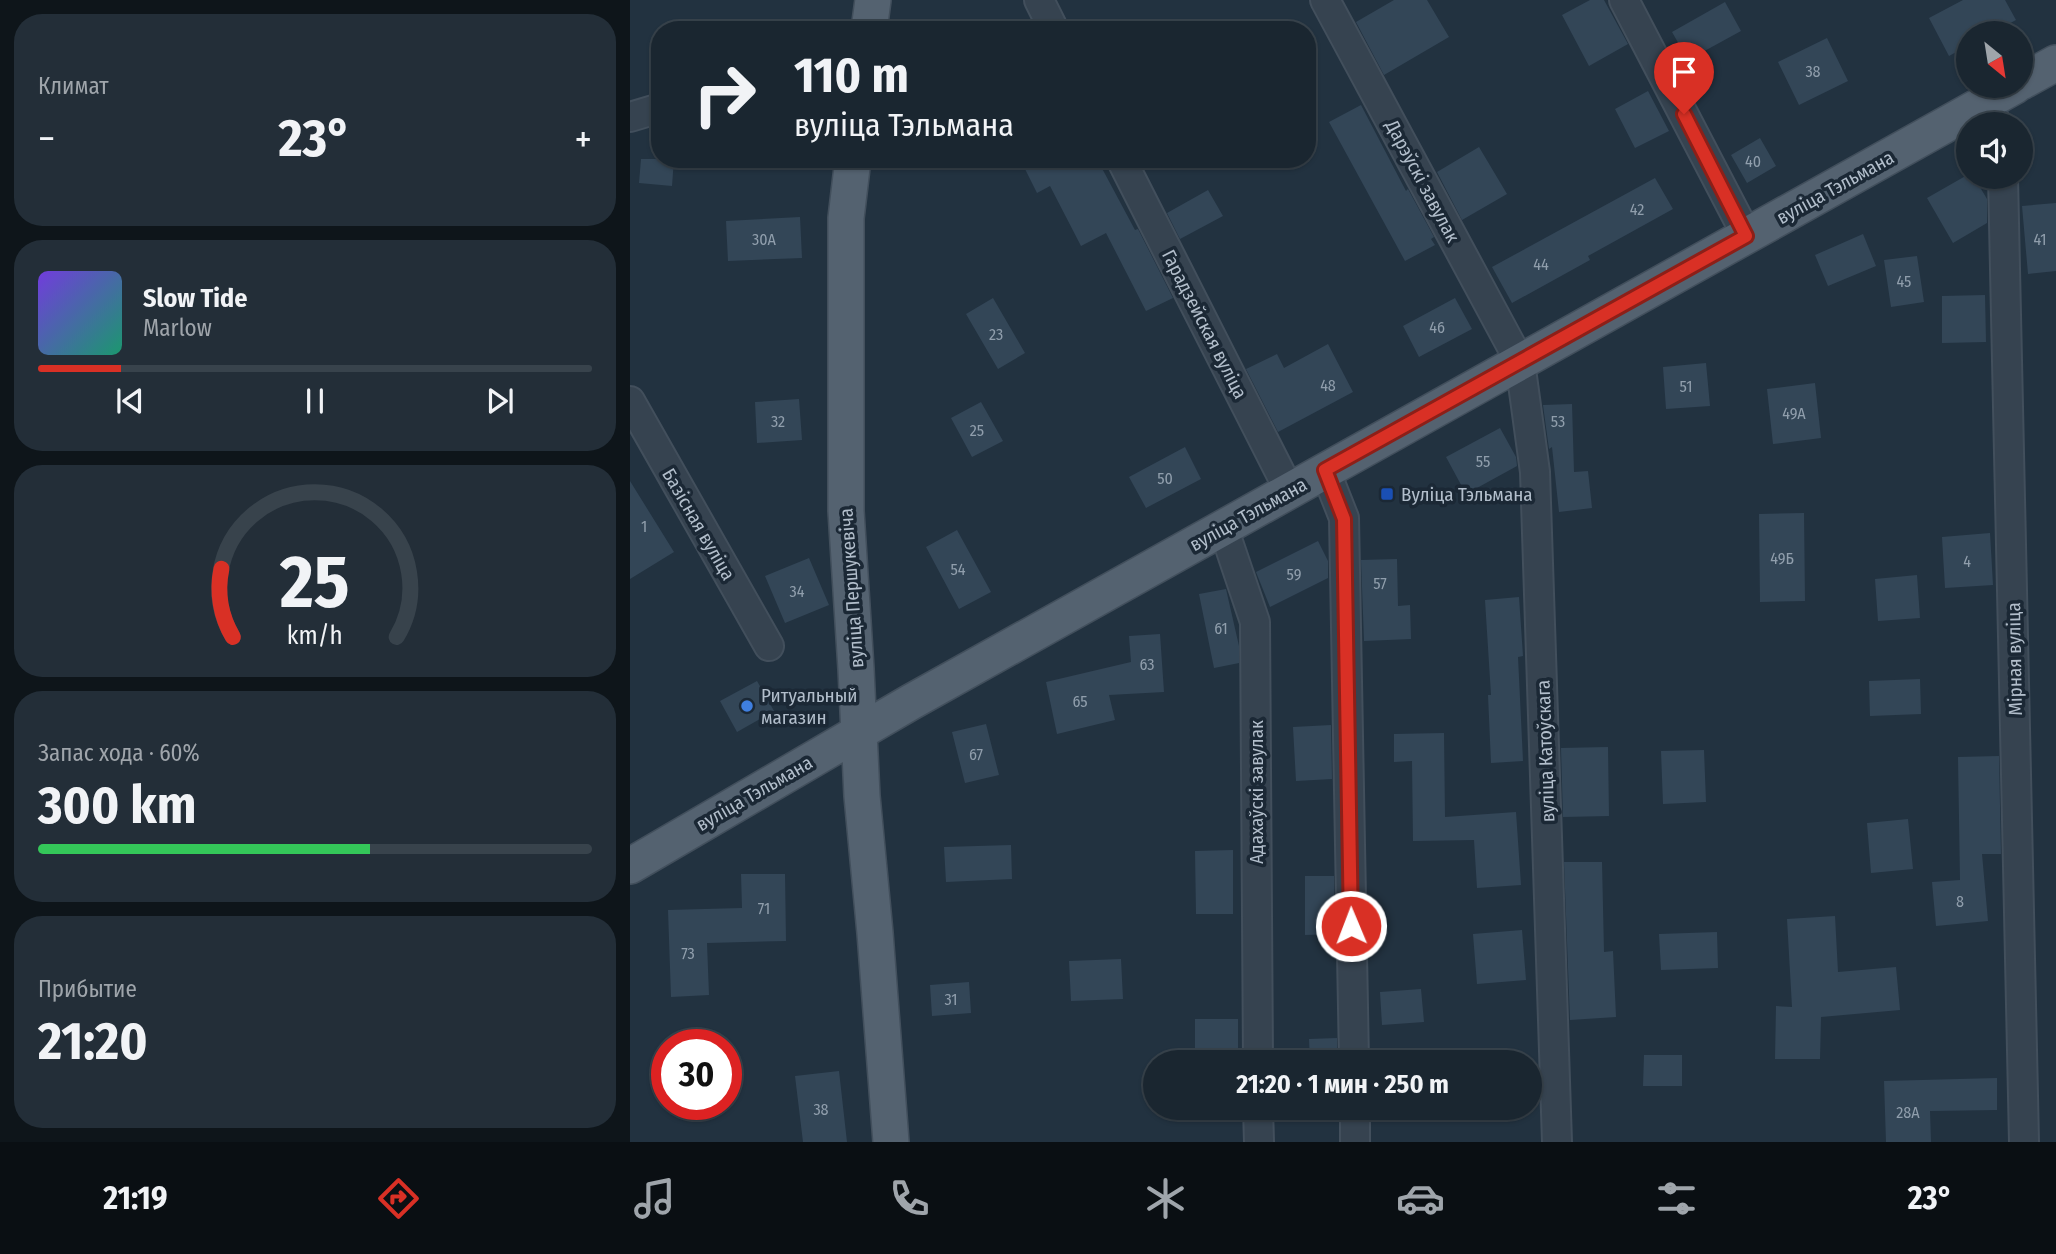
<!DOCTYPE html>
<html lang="ru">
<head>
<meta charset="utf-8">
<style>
	body { margin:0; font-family:"Fira Sans Condensed",sans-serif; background:#232e38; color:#f1f3f6; height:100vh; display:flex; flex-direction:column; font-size:26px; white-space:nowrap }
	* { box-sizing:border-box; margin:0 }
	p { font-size:23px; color:#9fa5ab }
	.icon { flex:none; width:38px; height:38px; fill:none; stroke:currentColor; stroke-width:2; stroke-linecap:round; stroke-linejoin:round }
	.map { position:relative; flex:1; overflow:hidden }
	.details { display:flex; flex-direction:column; gap:14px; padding:14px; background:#0e151a; width:630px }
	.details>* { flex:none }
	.top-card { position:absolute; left:21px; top:21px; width:665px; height:147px; border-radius:28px; box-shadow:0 2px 5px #0004,0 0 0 2px #38434c; background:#1a2630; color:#f1f3f6; overflow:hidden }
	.needle { width:46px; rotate:150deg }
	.fabs { position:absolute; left:1326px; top:21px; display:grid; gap:14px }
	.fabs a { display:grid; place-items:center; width:77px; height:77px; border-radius:50%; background:#1a2630; box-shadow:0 2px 5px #0004,0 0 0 2px #38434c; font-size:35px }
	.speed { position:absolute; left:21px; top:1029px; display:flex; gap:14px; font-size:35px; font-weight:700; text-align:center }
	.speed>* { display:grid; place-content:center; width:91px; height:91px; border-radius:50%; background:#1a2630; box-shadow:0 2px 5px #0004,0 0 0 2px #38434c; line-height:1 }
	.speed .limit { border:10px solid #d22; background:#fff; color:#111 }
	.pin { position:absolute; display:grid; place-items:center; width:60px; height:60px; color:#fff; margin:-72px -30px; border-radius:50% 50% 50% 0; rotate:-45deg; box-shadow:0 0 7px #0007 }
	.pin .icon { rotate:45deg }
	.me { position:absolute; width:77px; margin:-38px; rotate:359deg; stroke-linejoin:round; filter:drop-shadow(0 0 5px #0008) }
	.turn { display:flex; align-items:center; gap:24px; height:147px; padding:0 28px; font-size:32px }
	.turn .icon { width:91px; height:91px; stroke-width:2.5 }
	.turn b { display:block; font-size:49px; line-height:60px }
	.big { font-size:52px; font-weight:700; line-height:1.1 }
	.details .widget { flex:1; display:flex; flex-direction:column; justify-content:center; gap:10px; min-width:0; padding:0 24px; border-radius:28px; background:#232e38 }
	.details .dial { align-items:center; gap:0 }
	.dial svg { height:182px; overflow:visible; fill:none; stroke:#38434c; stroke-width:7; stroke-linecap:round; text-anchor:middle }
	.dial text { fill:#f1f3f6; stroke:none }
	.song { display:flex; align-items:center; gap:21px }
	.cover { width:84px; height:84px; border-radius:10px; background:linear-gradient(135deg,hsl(260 70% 55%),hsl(160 70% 35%)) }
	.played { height:7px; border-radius:4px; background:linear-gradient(90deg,#d93025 15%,#38434c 15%) }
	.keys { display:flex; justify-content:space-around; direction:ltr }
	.heat { display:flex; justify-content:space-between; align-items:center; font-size:38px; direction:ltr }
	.charge { height:10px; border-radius:5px; background:linear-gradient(90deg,#34c759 60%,#38434c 0) }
	.trip { position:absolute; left:513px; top:1050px; width:399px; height:70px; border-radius:35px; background:#1a2630; box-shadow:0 2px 5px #0004,0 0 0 2px #38434c; font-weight:700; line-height:70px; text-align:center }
	.menu { display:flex; height:112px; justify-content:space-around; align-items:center; background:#0a0f13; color:#9fa5ab }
	.menu .icon { width:49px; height:49px }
	.menu .active { color:#d93025 }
	.menu b { font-size:32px; color:#f1f3f6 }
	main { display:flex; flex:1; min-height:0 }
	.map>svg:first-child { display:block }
</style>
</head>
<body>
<main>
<section class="details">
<div class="widget"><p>Климат</p>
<div class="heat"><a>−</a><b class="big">23°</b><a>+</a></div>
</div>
<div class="widget">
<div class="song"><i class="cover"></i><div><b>Slow Tide</b><p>Marlow</p></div></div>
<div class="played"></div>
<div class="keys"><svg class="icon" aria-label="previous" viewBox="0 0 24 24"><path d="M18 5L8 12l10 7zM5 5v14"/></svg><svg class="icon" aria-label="pause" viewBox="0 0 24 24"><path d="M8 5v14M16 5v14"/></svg><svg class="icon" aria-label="next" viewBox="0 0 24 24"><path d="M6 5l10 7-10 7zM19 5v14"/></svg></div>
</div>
<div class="widget dial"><svg viewBox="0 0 100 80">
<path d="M14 69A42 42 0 1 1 86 69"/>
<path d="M14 69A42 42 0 0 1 9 39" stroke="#d93025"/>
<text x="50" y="56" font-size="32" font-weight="700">25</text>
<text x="50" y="72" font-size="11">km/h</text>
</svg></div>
<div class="widget"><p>Запас хода · 60%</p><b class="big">300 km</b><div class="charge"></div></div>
<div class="widget"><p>Прибытие</p><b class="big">21:20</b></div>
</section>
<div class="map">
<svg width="1426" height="1142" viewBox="0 0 1426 1142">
	<rect width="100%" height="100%" fill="#223240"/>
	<path fill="#334657" d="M764,0H797L819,37L754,75L726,22Z
		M960,0H974L998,44L959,66L932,15Z
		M1333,0H1375L1386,20L1361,33H1339V45L1319,56L1299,18Z
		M1095,2L1111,31L1058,60L1042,32Z
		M1197,38L1218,81L1169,105L1148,62Z
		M1018,91L1039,131L1005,148L985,109Z
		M731,105L776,191L778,189L804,237L801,239L805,245L775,261L699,122Z
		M1130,138L1146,166L1117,183L1101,155Z
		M849,147L877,194L832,220L807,172Z
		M11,159H44L42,186L9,183Z
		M390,159H467L505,230L508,229L543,298L516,311L476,233L451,246L420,186L407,193Z
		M1339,174V177H1344L1357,199V223L1323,243L1297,198Z
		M1025,178L1043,209L958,256L960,260L882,303L862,267Z
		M578,190L593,216L550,239L537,213Z
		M1426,203V271L1398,274L1392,206Z
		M170,217L172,258L98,261L96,221Z
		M1233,234L1246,266L1198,286L1185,255Z
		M1287,256L1294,302L1261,307L1254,260Z
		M1355,295L1356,342L1312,343V296Z
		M363,298L395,353L368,369L336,314Z
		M825,298L842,329L789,357L773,326Z
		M698,344L723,392L648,432L616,369L647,354L654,368Z
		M1076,363L1080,406L1036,409L1033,367Z
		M1185,383L1191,438L1143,444L1137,389Z
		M169,399L172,440L127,443L125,402Z
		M351,402L373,441L342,457L321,418Z
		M942,404L944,472L958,471L962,508L929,512L922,447L919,449L913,405Z
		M870,428L886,457L887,466L836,494L816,457Z
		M555,447L571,479L516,508L499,477Z
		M0,481L44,552L0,579Z
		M1174,513L1175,601L1130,602L1129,514Z
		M327,530L361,592L329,609L296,547Z
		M1360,533L1363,585L1315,588L1312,537Z
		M688,541L698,561V578L640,607L626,572Z
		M179,558L199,605L155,623L135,576Z
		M767,559L768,606L780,605L781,639L734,641L731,560Z
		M1287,575L1290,618L1248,621L1245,579Z
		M596,589L609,646V663L584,668L569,594Z
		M889,597L893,656L888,657L893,761L861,763L858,695H861L855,600Z
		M530,634L534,692L479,695L485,720L427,734L416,682L501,662L499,636Z
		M1290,679L1291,714L1240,716L1239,681Z
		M127,681L144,711L107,732L90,701Z
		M356,724L369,775L335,783L322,732Z
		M701,725L702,779L666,781L663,727Z
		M814,733L815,817L886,812L891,885L847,888L844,840L783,841L782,761L764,762V734Z
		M978,747L979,816L933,817L931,748Z
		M1074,750L1076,802L1033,804L1031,751Z
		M1369,756L1371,854H1352L1358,921L1306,926L1302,882L1330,880L1328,757Z
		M1278,819L1283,869L1241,873L1237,823Z
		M381,845L382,879L316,882L314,847Z
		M603,850V914H566L565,851Z
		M934,862H972L974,952L983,951L986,1017L940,1020Z
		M111,874H155L156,941L77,943L79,995L41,997L38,910L112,908Z
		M675,876H704L705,934L675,935Z
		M1205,916L1208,972L1266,967L1270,1010L1191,1017L1190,1059H1145L1146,1006L1162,1007L1157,919Z
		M892,930L896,980L847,984L843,934Z
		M1087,932L1088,968L1031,970L1029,934Z
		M491,959L493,999L441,1001L439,961Z
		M339,982L341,1013L302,1016L300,985Z
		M791,989L794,1022L752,1025L750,992Z
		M565,1019H608V1062H565Z
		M707,1038V1062H680L679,1039Z
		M1014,1055H1052V1086H1013Z
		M209,1071L217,1142H173L165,1076Z
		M1367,1078V1110L1300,1111L1301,1142H1256L1254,1081Z"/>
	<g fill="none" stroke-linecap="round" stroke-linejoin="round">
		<defs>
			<path id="minor" d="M409,0L424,30
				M695,0L890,362L905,472L927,1142
				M994,0L1117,236
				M1355,102L1367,124
				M0,117L30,108
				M491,159L659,490
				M1373,177L1394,1142
				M0,401L139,646
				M695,470L714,518L724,1062
				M593,527L625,622L628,1062
				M628,1108L629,1142
				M725,1108V1142"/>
			<path id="major" d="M239,30L243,0
				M1391,82L1426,63
				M223,159L216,218V511L226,669L232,796L245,933L261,1142
				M0,866L281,702L1385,86"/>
		</defs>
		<use href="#minor" stroke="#424f5c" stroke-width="32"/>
		<use href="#major" stroke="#424f5c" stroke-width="38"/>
		<use href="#minor" stroke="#364350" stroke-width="28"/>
		<use href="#major" stroke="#546270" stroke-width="35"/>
	</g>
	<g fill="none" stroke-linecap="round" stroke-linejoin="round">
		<defs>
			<path id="route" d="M721,926L714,519L695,470L1116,236L1054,114"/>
		</defs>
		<use href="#route" stroke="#8d1f18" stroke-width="18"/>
		<use href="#route" stroke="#d93025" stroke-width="12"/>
	</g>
	<rect fill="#1a4fb4" stroke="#1b2835" stroke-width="2.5" x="750" y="487" width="14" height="14" rx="3.5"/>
	<circle fill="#3f7fe0" stroke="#1b2835" stroke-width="2.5" cx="117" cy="706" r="7"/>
	<g text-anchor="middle" stroke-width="7" stroke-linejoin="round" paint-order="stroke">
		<g font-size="16" fill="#909eac">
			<text x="1183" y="77">38</text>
			<text x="1123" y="167">40</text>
			<text x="1007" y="215">42</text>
			<text x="134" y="245">30А</text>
			<text x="1410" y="245">41</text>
			<text x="911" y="270">44</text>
			<text x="1274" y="287">45</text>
			<text x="807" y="333">46</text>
			<text x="366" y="340">23</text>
			<text x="698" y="391">48</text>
			<text x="1056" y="392">51</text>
			<text x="1164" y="419">49А</text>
			<text x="148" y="427">32</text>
			<text x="928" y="427">53</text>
			<text x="347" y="436">25</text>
			<text x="853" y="467">55</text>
			<text x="535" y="484">50</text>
			<text x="14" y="532">1</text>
			<text x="1152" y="564">49Б</text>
			<text x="1337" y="567">4</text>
			<text x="328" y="575">54</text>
			<text x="664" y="580">59</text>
			<text x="750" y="589">57</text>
			<text x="167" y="597">34</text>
			<text x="591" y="634">61</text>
			<text x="517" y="670">63</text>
			<text x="450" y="707">65</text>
			<text x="346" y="760">67</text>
			<text x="1330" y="907">8</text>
			<text x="134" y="914">71</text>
			<text x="58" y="959">73</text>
			<text x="321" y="1005">31</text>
			<text x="191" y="1115">38</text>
			<text x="1278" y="1118">28А</text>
		</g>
		<g font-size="19" fill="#b2becb" stroke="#1b2835">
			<text transform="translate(793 181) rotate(62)" y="7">Дарэўскі завулак</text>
			<text transform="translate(1205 187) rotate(-29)" y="7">вуліца Тэльмана</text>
			<text transform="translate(575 324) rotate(63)" y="7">Гарадзейская вуліца</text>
			<text transform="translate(618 514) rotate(-29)" y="7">вуліца Тэльмана</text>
			<text transform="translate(69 524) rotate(60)" y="7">Базісная вуліца</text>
			<text transform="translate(221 588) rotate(-94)" y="7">вуліца Першукевіча</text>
			<text transform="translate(1384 659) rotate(-91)" y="7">Мірная вуліца</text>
			<text transform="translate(915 751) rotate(-92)" y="7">вуліца Катоўскага</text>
			<text transform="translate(626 792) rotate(-90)" y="7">Адахаўскі завулак</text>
			<text transform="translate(124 793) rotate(-30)" y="7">вуліца Тэльмана</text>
		</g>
		<g font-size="19" fill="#b2becb" stroke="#1b2835" text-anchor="start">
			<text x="771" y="501">Вуліца Тэльмана</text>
			<text x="131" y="702">Ритуальный<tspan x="131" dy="22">магазин</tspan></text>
		</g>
	</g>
</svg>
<div class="fabs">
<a><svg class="needle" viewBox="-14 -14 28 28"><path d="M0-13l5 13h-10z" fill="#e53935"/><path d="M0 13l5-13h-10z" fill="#9fa5ab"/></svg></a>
<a><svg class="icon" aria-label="sound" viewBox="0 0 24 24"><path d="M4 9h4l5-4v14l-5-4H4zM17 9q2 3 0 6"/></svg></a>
</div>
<div class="speed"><div class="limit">30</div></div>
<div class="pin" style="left:1054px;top:114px;background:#d93025"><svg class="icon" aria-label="arrive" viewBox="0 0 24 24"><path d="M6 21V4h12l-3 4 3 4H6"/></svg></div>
<svg class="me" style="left:721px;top:926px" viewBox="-20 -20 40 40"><circle r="17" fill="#d93025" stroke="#fff" stroke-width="3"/><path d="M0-11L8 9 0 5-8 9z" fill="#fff"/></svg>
<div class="trip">21:20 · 1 мин · 250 m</div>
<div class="top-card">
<div class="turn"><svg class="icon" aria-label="right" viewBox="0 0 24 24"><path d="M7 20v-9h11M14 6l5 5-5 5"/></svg><div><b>110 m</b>вуліца Тэльмана</div></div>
</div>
</div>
</main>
<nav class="menu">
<b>21:19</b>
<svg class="icon active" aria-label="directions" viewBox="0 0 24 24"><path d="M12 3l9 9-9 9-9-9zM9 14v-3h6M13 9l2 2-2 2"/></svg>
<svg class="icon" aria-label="music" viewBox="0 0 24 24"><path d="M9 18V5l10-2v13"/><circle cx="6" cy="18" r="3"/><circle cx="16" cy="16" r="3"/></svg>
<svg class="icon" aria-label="phone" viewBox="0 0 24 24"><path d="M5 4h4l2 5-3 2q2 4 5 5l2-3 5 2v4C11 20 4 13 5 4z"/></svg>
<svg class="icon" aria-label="climate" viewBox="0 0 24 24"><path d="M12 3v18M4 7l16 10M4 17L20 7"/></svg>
<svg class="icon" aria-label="car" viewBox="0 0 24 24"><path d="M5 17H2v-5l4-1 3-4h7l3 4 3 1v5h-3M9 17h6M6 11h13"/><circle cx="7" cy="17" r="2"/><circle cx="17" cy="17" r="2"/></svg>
<svg class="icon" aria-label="filters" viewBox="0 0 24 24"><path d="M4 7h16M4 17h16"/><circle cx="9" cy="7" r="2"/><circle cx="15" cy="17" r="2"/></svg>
<b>23°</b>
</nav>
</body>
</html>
